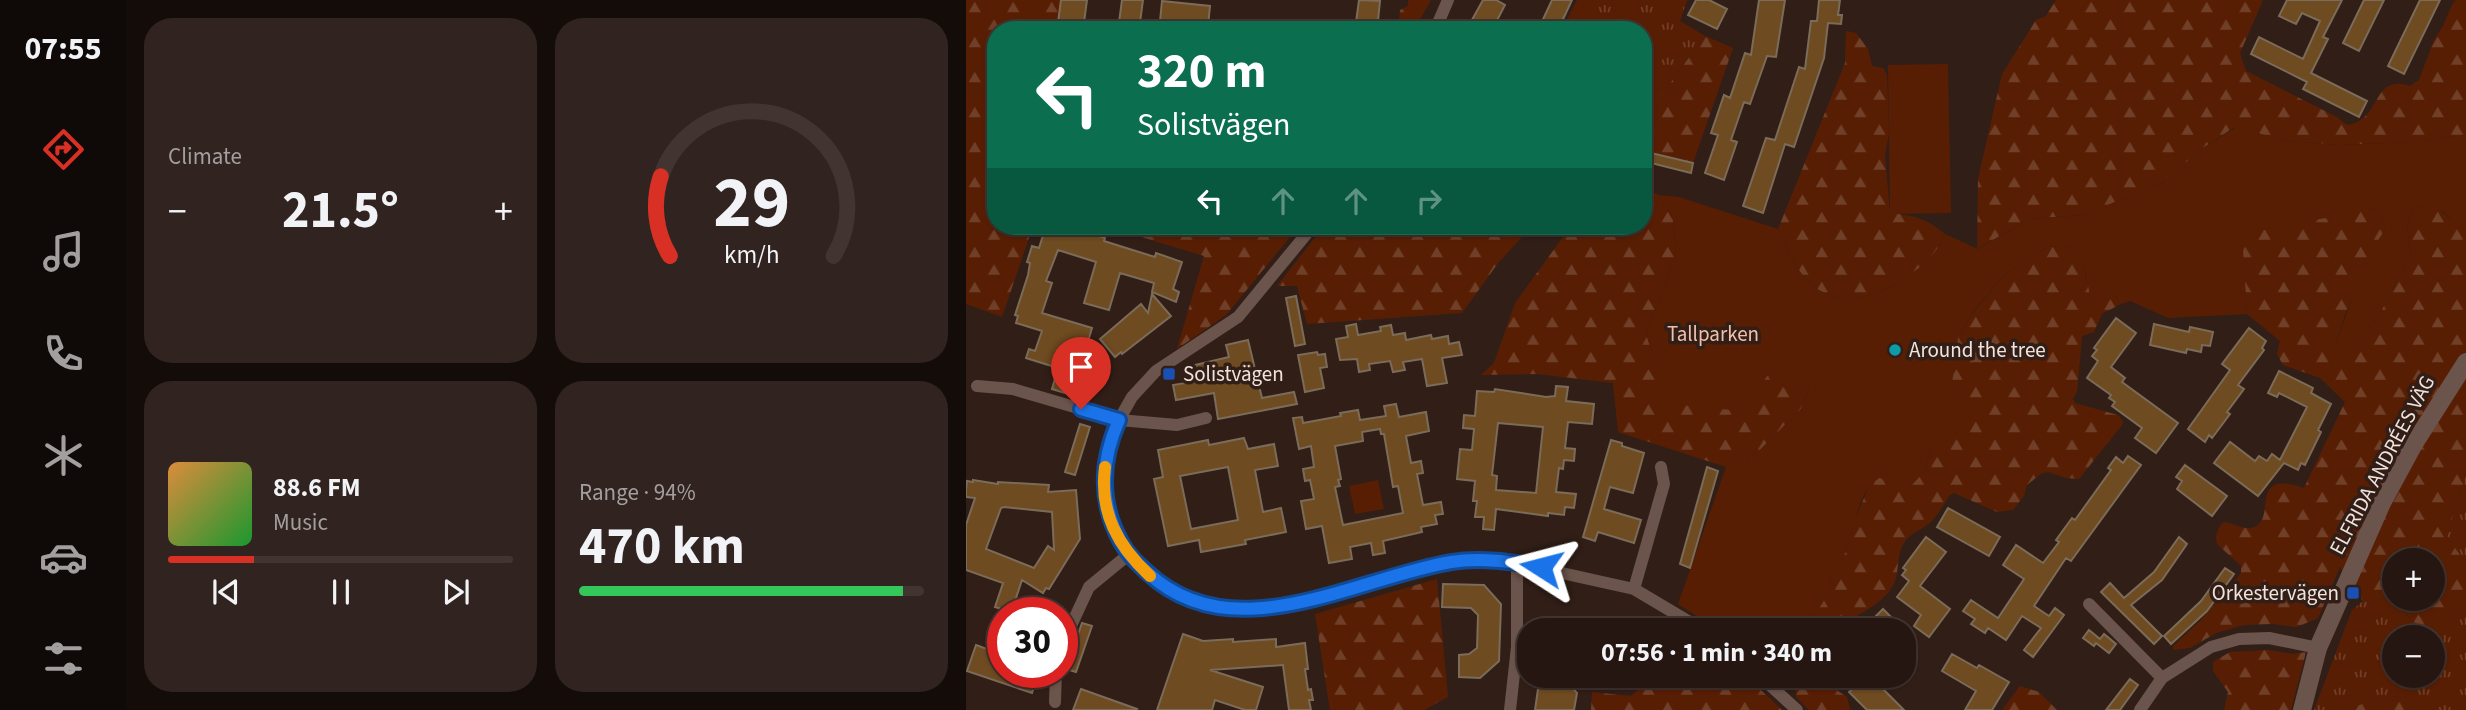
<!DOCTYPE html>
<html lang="en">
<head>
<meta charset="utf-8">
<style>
	body { margin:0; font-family:"Source Sans 3",sans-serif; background:#31231f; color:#f1f3f6; height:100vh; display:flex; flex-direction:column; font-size:26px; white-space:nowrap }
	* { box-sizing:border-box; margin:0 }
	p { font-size:23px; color:#a39f9f }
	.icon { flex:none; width:38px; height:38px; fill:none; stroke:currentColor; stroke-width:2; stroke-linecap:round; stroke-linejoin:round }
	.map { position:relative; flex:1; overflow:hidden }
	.sheet { display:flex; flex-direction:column; gap:18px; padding:18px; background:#140c09; width:840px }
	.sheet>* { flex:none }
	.top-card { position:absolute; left:21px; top:21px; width:665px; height:214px; border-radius:28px; box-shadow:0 2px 5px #0004,0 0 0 2px #423531; background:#0b6e4f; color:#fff; overflow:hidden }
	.controls { position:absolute; left:1416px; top:548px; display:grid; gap:14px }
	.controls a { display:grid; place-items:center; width:63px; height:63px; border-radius:50%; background:#251611; box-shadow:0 2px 5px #0004,0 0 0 2px #423531; font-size:35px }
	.speed { position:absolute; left:21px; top:597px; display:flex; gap:14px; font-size:35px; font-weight:700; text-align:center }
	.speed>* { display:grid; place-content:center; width:91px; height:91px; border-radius:50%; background:#251611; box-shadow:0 2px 5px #0004,0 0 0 2px #423531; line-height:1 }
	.speed .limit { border:10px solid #d22; background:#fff; color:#111 }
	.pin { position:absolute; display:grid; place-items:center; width:60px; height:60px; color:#fff; margin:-72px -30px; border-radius:50% 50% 50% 0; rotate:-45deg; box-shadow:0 0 7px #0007 }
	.pin .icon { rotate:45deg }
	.me { position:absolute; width:77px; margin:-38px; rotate:279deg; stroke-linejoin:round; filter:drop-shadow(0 0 5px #0008) }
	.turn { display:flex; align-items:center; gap:24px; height:147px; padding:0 35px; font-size:32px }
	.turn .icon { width:91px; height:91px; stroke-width:2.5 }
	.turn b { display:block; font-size:49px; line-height:60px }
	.lanes { display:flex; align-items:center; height:66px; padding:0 35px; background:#0003; justify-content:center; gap:35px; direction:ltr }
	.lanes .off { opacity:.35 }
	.big { font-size:52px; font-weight:700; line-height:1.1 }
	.sheet .widget { flex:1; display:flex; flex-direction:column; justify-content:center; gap:10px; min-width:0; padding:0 24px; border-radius:28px; background:#31231f }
	.sheet .dial { align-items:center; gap:0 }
	.dial svg { height:182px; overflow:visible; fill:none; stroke:#423531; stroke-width:7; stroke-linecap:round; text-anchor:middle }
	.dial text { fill:#f1f3f6; stroke:none }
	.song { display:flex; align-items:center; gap:21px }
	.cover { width:84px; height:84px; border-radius:10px; background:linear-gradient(135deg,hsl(30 70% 55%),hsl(130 70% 35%)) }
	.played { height:7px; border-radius:4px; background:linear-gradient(90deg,#d93025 25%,#423531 25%) }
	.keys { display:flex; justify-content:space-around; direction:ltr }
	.heat { display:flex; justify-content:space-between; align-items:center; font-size:38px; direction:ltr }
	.charge { height:10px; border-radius:5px; background:linear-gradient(90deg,#34c759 94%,#423531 0) }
	.sheet .tiles { flex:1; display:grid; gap:18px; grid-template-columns:repeat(2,1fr) }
	.trip { position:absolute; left:551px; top:618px; width:399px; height:70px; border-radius:28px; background:#251611; box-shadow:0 2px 5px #0004,0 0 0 2px #423531; font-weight:700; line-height:70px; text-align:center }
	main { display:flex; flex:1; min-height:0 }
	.tab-bar { display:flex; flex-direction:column; width:126px; justify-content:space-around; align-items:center; background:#0f0907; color:#a39f9f }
	.tab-bar .icon { width:49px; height:49px }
	.tab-bar .selected { color:#d93025 }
	.tab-bar b { font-size:32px; color:#f1f3f6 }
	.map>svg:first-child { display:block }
</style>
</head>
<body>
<main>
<nav class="tab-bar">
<b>07:55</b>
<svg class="icon selected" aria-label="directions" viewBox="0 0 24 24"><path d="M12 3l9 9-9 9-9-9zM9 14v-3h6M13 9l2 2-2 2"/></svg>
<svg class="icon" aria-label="music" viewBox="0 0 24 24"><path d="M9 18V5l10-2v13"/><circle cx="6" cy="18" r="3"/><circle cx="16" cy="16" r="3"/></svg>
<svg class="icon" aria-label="phone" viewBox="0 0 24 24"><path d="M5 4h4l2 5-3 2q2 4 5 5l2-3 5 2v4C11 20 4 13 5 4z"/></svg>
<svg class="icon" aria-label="climate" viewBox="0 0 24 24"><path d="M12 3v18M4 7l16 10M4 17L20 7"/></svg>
<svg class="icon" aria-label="car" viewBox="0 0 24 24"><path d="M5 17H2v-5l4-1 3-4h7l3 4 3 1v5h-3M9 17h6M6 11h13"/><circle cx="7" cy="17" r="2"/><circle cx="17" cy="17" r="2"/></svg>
<svg class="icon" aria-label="filters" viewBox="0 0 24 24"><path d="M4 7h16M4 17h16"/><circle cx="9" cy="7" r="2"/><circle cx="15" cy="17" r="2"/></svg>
</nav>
<section class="sheet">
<div class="tiles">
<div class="widget"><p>Climate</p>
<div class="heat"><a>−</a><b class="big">21.5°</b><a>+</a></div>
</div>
<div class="widget dial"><svg viewBox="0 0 100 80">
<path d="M14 69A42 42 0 1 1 86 69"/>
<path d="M14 69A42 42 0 0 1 10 34" stroke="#d93025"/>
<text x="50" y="56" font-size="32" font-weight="700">29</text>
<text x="50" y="72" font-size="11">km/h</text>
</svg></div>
<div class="widget">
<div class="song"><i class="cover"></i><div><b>88.6 FM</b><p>Music</p></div></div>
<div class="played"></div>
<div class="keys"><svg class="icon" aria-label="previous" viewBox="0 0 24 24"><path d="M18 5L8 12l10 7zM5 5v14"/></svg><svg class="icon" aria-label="pause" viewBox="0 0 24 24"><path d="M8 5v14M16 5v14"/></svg><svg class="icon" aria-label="next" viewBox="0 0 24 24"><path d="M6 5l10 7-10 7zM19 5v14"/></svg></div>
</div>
<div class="widget"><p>Range · 94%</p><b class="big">470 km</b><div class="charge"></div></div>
</div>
</section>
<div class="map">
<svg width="1500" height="710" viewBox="0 0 1500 710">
	<defs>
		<pattern id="grass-tufts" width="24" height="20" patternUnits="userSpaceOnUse" patternTransform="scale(1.75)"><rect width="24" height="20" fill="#581e04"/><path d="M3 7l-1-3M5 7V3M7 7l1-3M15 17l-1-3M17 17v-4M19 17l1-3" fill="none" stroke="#703f28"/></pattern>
		<pattern id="forest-firs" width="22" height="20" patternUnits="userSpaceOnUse" patternTransform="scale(1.75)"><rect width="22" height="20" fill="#581e04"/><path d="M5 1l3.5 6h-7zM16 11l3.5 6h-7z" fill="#703f28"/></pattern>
	</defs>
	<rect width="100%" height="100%" fill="#311e17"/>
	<path fill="url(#grass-tufts)" fill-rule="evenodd" d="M611,0H721L714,21L739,36L699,90L686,116H677V30H596Z
		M1500,469V563L1481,537Z
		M1428,597L1445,621L1471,633L1500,599V710H1445L1432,696L1411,699L1379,710H1348L1386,610L1397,601ZM1428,637H1466V676H1428Z"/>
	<path fill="url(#forest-firs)" d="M0,0H96L92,30H30V226H67L36,317L0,304Z
		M442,0H465L448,30H432L434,10L442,6Z
		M1090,0H1297L1274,53L1280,71L1371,117L1381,125C1416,121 1405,73 1444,86L1453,80L1468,40L1477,26L1487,3L1490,0H1500V135L1445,142L1372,145L1324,141L1267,128L1237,148L1196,183L1117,215L1064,219L1011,249L1012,179L1036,74L1070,20L1080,16Z
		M880,31L890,33L902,49L906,66L917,68L921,75L923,133L919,156L924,213C949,216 960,218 979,234C975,242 971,251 965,257C932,290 875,320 838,277C827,264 820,243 812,229L879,63Z
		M739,36L767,48L727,163L677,149V116H686L699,90Z
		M677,188L693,195L707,218L710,256L680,334L692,370L809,366L843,387L835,409L794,450L760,467L652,432L647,383L571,374L515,375L528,363L549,303L597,237L596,226H677Z
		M1464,204L1470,206L1494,228L1500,224V469L1481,537L1500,563V599L1471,633L1445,621L1431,599L1466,598V560H1428V597L1397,601L1374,567L1352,618L1331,627L1307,624L1278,625L1250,633L1224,648L1207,650V646L1235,620L1275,573V566L1251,544C1249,535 1251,528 1258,522C1266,523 1277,529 1285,528C1314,522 1279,468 1338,488L1379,402L1354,378L1317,365L1311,354L1314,341L1281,314L1275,234L1398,210L1406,209L1414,212L1419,229L1380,312L1368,347H1386L1389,341L1397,336L1415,311L1445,256L1441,229L1443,217L1450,207Z
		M139,226H333L260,315L211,349L238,256Z
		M358,226H560L562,230L533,262L496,313L341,324L331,286H311Z
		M1102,245C1114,255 1119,262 1120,278L1135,292L1150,296L1155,304L1136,314L1128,332L1116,336L1111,392L1107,399L1109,403L1152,415L1157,421L1156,425L1113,479L1100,478L1082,472L1076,473L1061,485L1058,496L1047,510L1031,512L988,493L984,495C977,505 971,518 961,525C953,531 945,533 939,541C931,553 933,566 930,578C923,601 896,612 877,624L873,630H828L855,605L869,568L880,551L889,519L904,484L913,478L959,471L965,448L979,441L999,399L986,381L992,336L1010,309L1040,273L1083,247Z
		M471,579L482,697L458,710H364L349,614Z
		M1303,650L1327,654L1340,652L1325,710H1258L1262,692L1247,671V662L1264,652Z
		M679,676H780L816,710H625L626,692L665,696L676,686Z
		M829,676H861L859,682L881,697L884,710H843L830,697Z
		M1054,686L1073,692L1091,710H1036Z
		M1432,696L1445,710H1379L1411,699Z"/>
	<path fill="#581e04" d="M982,64L985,213L924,214L922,65Z
		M1275,124L1295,134L1323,141L1372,145L1445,142L1500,135V224L1494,229C1478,213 1473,201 1450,207L1443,217L1441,229L1445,256L1415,311L1397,336L1389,341L1386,347L1388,358L1380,360L1368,347L1401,259L1419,229L1414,212L1406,209L1276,234L1281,314L1202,318L1164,301L1155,304L1150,296L1135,292L1124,295C1119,273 1121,260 1102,245L1083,247L1040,273L1010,308L992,336L986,381L999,399L998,427L979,441L965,448L959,471L945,486L913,478C891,492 889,528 880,550C878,558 873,562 869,569C863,580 863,593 856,604C849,614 837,622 828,630H752L712,604L760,467L794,450L835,409L843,388L828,390L811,381L808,367L775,411L706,404L697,401V399L688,394L692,370L680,334L710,256L707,218L693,195L713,197L812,229C820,243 827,264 838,277C875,320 932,290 965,257C971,251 975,242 979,234L1012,249L1064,219L1117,215L1196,183L1237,148Z
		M412,480L418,509L389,514L383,486Z"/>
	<path fill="#6e4b20" stroke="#7b6b59" stroke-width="2" fill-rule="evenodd" d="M95,0H121L117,30H91Z
		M156,0H177L173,30H152Z
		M393,0L414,1L411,30H389Z
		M517,0H530L539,5L526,30H508L502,27Z
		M586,0H606L592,30H572Z
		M730,0H743L761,9L751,29L722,15Z
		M793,0H819L810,57L801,56L784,104L778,102L765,140L771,142L758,180L739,173L752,135L745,133L758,95L764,98L779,53L785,55Z
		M853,0H874L872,15H876L875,24L862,23L858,58L828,147L819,144L797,213L777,206L800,138L809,140L833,67L839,69L845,21H851Z
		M1321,0H1376L1357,37L1362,39L1345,73L1401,101L1393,117L1337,89L1341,82L1285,54L1293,37L1337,59L1354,21L1336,13L1330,24L1313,16Z
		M1398,0H1418L1393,51L1377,43Z
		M1454,0H1474L1438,74L1422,66Z
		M196,1L244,6L242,26L194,21Z
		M677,151L727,163L725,173L677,161Z
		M80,226H105L139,238L138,241L189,257L190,253L216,262L207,289L213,292L210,302L186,292L188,283L154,273L143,310L118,303L130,262L92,250L80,281L86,283L76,313L126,328L112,375L106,373L99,393L86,389L92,368L60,358L63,349L69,351L76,331L50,323L52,316L49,315L62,275L64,263L61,262L66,246L73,248Z
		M186,294L205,316L156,354L155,352L149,357L134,339L175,304L182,313Z
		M330,296L339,344L329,346L320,298Z
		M1150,318L1170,333L1145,367L1159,378L1156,382L1212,423L1190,453L1169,438L1176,428L1146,406L1149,402L1143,398L1145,395L1121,378L1132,361L1126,356L1131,350L1128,348Z
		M390,324L392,335L415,331L414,327L425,325L427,335L439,333L440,340L465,335L466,339L482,336L483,344L493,342L496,355L476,358L481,383L461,386L456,359L437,362L439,370L427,372L424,361L403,364L404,370L393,372L391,359L374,360L370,339L382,337L380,326Z
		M1188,324L1223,332L1224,327L1247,332L1244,346L1236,345L1235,352L1221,349L1220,353L1184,345Z
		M1283,328L1300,341L1296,348L1298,350L1272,385L1278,389L1261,412L1264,414L1246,438L1243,435L1239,442L1222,429L1264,370L1256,364Z
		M282,340L296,398L328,392L331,404L252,419L248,393L210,400L207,385L232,381L229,365L263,357L260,345Z
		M351,352L352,355L359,354L361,367L354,368L358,388L339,392L332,355Z
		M1313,371L1347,388L1345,393L1365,404L1352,430L1355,432L1339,465L1335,463L1332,470L1318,463L1292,496L1248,463L1264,442L1289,461L1293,456L1301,461L1306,454L1314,460L1341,407L1313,393L1311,397L1302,393Z
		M590,386L602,387L600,401L628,404L626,424L602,422L599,448L609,449L608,461L598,460L597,469L593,468L590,492L610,494L608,508L599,507L598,515L582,513V516L530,509L528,530L517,529L518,517H509L511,501H507L509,481L491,479L494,449L506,450L508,429L497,428L498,415L509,416L511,391L528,392L529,389L580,397L589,396ZM532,423L577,427L570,493L530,490L531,476L526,475Z
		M430,404L433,417L460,412L463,431L440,436L445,463L455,461L457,473L451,474L457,505L475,502L477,514L469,515L471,524L455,527L456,532L417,541L419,553L407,555L405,543L384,547L386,559L363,563L356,526L340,529L335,501L348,499L344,480L339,481L337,469L348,467L345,446L333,449L327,418L336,417L337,423L375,416L374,413L392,410L394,420L420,416L418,406ZM414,429L415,434H418L427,487L432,486L437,513L377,525L369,487L374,486L372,480L375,479L369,446L397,441L396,432Z
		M114,424L124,427L109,475L99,472Z
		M278,438L282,449L308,444L312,466L289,470L297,512L315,508L320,532L279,540L280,544L235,552L233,540L202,546L188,479L197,477L192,450L242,440L243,445ZM262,467L272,520L225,529L214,476Z
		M645,440L656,443V446L678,453L667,493L644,487L638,509L675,520L668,543L632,532L629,541L617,537Z
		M1162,456L1175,465L1105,561L1100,558L1068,606L1083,616L1089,608L1098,615L1067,657L1058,650L1075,628L1056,616L1040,640L1022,628L1019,633L1005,624L1009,619L997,611L1005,600L1032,618L1058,579L1037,565L1050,545L1077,563L1093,542L1090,540L1106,518L1109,520L1145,470L1142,468L1150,457L1157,463Z
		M1219,465L1261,496L1246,516L1211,489L1216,481L1210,477Z
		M741,467L752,471L724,568L714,564Z
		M7,480L32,484V482L83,485L82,492L110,490L114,539L83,589L80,588L77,593L56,580L49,601L78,611V612H46L29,607L37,583L0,570V525L9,498L0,497V490L1,481L7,482ZM38,507L86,512L88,550L82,546L68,568L20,549L35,508Z
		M982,508L1034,537L1023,556L971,527Z
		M960,537L980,552L954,586L984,609L963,637L948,626L955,615L931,597L943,581L936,575L940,570L937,568Z
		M1213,537L1221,544L1196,580L1165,605L1196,636L1188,644L1135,592L1144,583L1158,598L1188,572Z
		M1259,568L1268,574L1241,611L1205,644L1198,636L1235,601Z
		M477,584L518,585L535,604L533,661L514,678L493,677V655L503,654L511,648L512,615L505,608L476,607Z
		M917,609L938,630H896Z
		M116,623L126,626L110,672L100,669Z
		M1123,630L1134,639L1138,634L1150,644L1143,653L1130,643L1128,646L1117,638Z
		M217,634L237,641L267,639V642L310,639V647L339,643L342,669H339L342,690L345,689L347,700H343L345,710H323L317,665L244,670L297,687L290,710H279L249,700L246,710H191Z
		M10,645L37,655V672H73L66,693L1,671Z
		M986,654L1011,668L1013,665L1043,682L1026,710H999L1010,691L976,671Z
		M871,676H904L938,710H901L883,692L885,690Z
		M1164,679L1172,685L1154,710H1140Z
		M579,682L605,686L611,693L608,710H569L572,689Z
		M115,689L171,709L170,710H107Z"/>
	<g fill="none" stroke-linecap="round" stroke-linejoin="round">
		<path stroke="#6b544c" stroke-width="12" d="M469,30L482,0
			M347,226L272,317L190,371L166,397L153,420L143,442L138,474L139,500L146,526L162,555L197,587L222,600L245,606L294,610L345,600L490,561L551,563L668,589L737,630
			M11,386L47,389L153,420L211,425L240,418
			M668,589L698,484L695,467
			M1123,604L1196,678
			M96,645L123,587L162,555
			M794,676L831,710
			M89,702L90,672
			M544,710L551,647V563
			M1174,710L1196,678L1245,647L1273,639L1303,638L1352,648"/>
		<path stroke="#6b544c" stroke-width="18" d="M1336,710L1352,648L1416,503L1448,444L1500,362"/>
	</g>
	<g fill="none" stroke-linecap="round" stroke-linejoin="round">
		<defs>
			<path id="route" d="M115,409L153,420C135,460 133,502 155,542C162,555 171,563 182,573C267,652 390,578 485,562C514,557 547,562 575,567"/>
		</defs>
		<use href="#route" stroke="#114b97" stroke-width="18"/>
		<use href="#route" stroke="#1a73e8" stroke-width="12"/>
		<path stroke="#f59e0b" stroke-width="12" d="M139,467C133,513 152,546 184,576"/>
	</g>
	<circle fill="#0f9aa8" stroke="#311e17" stroke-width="2.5" cx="929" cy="350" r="7"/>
	<g fill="#1a4fb4" stroke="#311e17" stroke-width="2.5">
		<rect x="196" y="367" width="14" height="14" rx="3.5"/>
		<rect x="1380" y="586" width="14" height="14" rx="3.5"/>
	</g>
	<g text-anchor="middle" stroke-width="7" stroke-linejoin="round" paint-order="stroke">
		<g font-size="21" fill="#f0c0ad" stroke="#311e17">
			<text x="747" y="341">Tallparken</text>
		</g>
		<g font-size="21" fill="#f0e3dd" stroke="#311e17" text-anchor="start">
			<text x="943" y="357">Around the tree</text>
			<text x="217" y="381">Solistvägen</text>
			<text x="1373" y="600" text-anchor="end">Orkestervägen</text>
		</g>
		<g font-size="21" fill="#f0e3dd" stroke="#311e17">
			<text transform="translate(1416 465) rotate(-62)" y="7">ELFRIDA ANDRÉES VÄG</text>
		</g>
	</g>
</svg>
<div class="controls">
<a>+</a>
<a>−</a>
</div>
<div class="speed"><div class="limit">30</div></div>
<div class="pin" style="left:115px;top:409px;background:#d93025"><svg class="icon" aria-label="arrive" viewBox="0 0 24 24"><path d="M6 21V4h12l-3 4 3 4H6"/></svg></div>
<svg class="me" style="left:575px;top:567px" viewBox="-20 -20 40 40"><path d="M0-17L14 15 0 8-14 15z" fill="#1a73e8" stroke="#fff" stroke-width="4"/></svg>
<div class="trip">07:56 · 1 min · 340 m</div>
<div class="top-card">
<div class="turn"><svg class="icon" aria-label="left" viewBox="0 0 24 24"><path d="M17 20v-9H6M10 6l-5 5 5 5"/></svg><div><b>320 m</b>Solistvägen</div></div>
<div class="lanes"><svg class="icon" aria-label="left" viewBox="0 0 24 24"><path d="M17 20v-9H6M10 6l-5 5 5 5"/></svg><svg class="icon off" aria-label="ahead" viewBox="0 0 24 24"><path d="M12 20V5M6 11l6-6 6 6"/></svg><svg class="icon off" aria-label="ahead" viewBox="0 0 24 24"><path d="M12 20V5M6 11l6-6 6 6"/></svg><svg class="icon off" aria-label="right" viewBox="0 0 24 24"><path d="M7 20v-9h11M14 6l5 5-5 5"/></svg></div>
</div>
</div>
</main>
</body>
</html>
